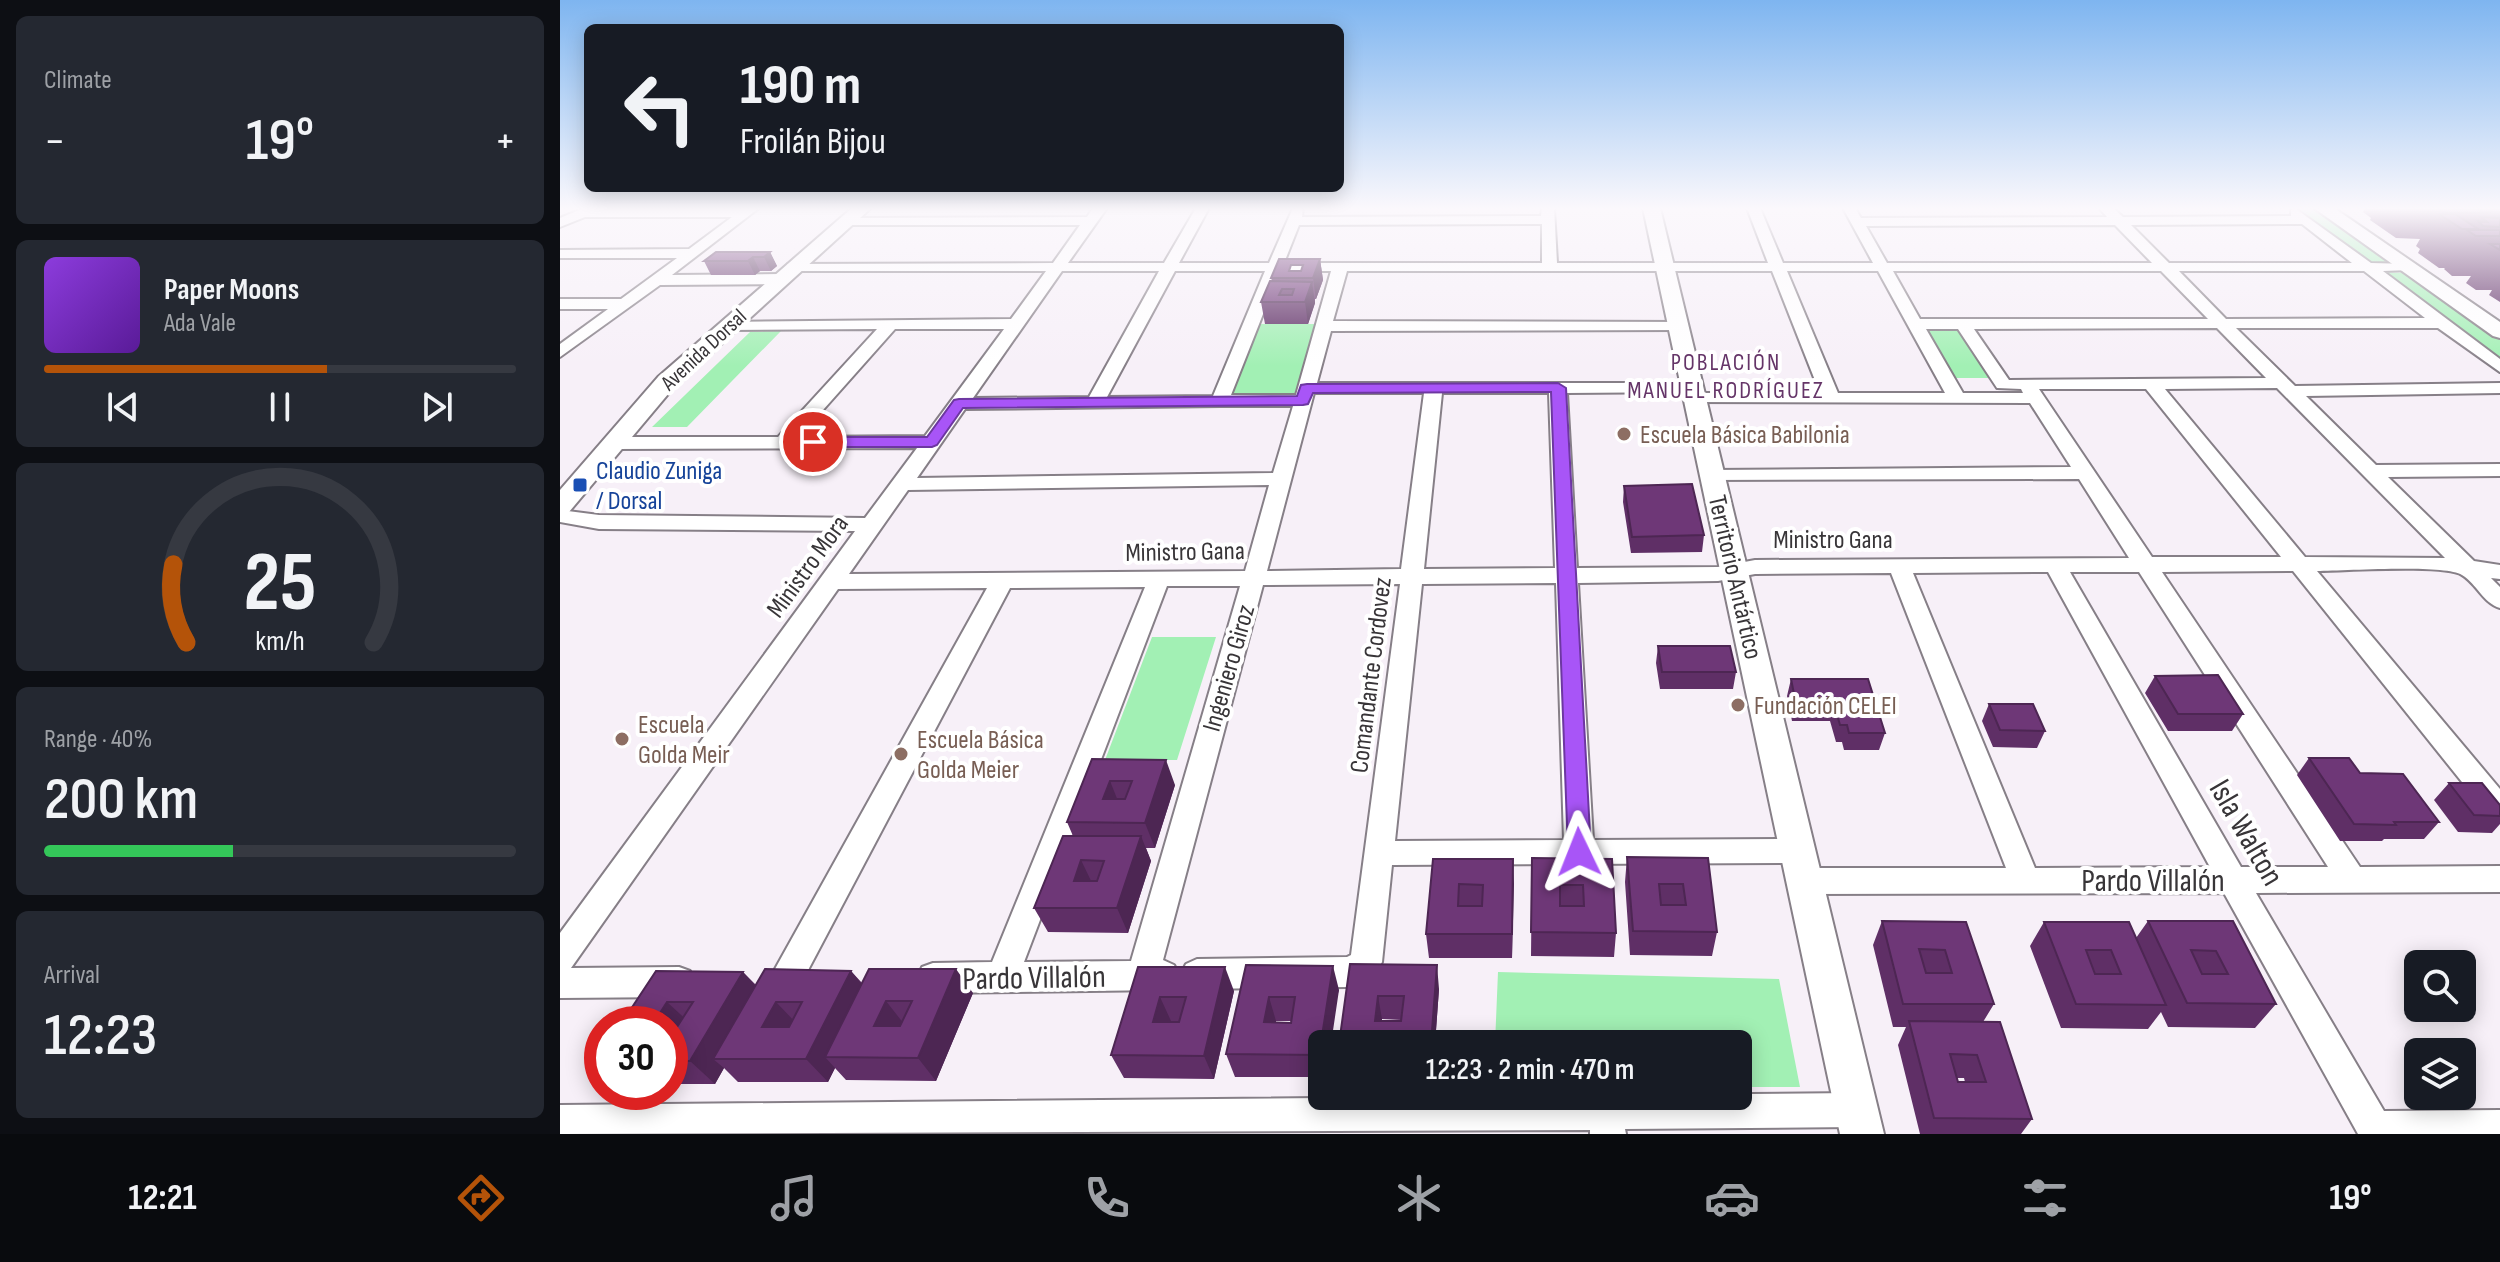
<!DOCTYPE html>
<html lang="en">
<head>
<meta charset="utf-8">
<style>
	body { margin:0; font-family:"Sofia Sans Condensed",sans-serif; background:#242831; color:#f1f3f6; height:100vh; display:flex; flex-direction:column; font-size:30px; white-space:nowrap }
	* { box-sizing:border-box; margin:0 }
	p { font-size:26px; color:#9ea1a6 }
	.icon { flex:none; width:44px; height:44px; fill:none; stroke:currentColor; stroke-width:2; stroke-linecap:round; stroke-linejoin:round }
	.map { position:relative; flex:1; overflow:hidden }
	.side { display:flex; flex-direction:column; gap:16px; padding:16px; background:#0d0f14; width:560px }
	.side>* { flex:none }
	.guide { position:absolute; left:24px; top:24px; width:760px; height:168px; border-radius:12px; box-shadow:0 4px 20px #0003; background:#171b24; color:#f1f3f6; overflow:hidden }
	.buttons { position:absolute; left:1844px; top:950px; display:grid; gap:16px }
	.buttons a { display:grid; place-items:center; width:72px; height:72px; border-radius:12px; background:#171b24; box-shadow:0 4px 20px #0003; font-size:40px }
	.speed { position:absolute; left:24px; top:1006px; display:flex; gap:16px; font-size:40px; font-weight:700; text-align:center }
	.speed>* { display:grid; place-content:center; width:104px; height:104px; border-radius:50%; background:#171b24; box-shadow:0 4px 20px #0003; line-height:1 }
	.speed .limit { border:12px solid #d22; background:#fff; color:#111 }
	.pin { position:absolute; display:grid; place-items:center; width:68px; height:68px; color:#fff; margin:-34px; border:4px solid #fff; border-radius:50%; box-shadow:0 2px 8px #0007 }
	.me { position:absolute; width:88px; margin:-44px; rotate:358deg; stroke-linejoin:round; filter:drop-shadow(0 0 6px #0008) }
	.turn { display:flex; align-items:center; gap:28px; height:168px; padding:0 24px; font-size:36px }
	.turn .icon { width:104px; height:104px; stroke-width:2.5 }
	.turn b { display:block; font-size:56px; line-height:68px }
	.big { font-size:60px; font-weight:600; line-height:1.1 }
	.side .widget { flex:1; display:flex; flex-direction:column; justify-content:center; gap:12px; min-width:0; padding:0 28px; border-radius:12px; background:#242831 }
	.side .dial { align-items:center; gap:0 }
	.dial svg { height:208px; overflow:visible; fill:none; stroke:#363941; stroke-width:7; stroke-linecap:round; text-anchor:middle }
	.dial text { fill:#f1f3f6; stroke:none }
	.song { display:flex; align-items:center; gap:24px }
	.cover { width:96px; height:96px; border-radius:12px; background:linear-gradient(135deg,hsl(270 70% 55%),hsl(270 70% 35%)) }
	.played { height:8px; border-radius:4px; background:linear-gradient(90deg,#b45309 60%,#363941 60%) }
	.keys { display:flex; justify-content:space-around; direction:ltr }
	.heat { display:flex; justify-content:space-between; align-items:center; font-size:44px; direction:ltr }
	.charge { height:12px; border-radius:6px; background:linear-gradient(90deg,#34c759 40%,#363941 0) }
	.trip { position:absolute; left:748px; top:1030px; width:444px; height:80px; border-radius:12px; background:#171b24; box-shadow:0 4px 20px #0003; font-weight:600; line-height:80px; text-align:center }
	.tab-bar { display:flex; height:128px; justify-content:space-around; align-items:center; background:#090b0e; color:#9ea1a6 }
	.tab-bar .icon { width:56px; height:56px }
	.tab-bar .current { color:#b45309 }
	.tab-bar b { font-size:36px; color:#f1f3f6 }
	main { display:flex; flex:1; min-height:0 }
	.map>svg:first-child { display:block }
</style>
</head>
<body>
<main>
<section class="side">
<div class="widget"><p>Climate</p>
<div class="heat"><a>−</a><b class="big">19°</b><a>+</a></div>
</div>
<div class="widget">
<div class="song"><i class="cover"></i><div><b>Paper Moons</b><p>Ada Vale</p></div></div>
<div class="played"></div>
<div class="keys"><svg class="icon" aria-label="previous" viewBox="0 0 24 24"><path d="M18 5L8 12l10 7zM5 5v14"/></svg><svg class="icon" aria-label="pause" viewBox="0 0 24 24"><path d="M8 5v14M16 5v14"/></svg><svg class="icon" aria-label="next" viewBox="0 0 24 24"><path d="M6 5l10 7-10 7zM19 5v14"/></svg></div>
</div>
<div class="widget dial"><svg viewBox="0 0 100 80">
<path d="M14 69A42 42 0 1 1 86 69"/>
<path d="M14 69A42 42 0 0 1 9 39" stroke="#b45309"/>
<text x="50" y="56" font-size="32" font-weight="700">25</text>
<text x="50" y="72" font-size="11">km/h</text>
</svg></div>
<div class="widget"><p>Range · 40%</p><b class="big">200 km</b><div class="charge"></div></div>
<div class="widget"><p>Arrival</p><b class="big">12:23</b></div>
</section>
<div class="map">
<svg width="1940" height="1134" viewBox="0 0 1940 1134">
	<rect width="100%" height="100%" fill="#f7f0f8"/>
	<path fill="#a2f0b4" d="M1731,208H1755L1830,262H1805Z
		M1818,272L1848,273L1940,340V363Z
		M699,324H757L737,393H670Z
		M1364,329H1398L1430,378H1393Z
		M221,331L127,427H92L190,332Z
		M592,637H656L617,760H545Z
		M938,972L1219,979L1240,1087H1178V1044H935Z"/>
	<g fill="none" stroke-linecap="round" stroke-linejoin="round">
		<defs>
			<path id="minor" d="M24,208H199L112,275L220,274L228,279L220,284L100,285L0,357V344L48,309H0V299H61L117,258H0V250L129,249L172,217H25L0,227V218Z
				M533,208H547L508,263H604L636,208H649L619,263H709L733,208H743L742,217L981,216L982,208H994L997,263H1208L1187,208H1200L1223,263H1313L1283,208H1295L1301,218L1547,217L1539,208H1553L1563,217L1731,216V210L1736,209L1811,263L1851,264V270L1823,271L1940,359V372L1878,328H1676L1735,386L1940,383V393L1746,396L1816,465L1940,464V476L1828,477L1914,561L1940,565V579L1931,578L1940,587V608C1923,603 1917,584 1902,575C1884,564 1784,571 1757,571L1940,789V820L1930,817L1733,571L1602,572L1800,867L1940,866V892L1696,893L1824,1111L1940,1110V1134H1798L1664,893L1245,894L1235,890L1230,881L1235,872L1245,868H1446L1331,573L1195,574L1158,581L1018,583L1033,840L1239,839L1249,842L1253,851L1249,860L1239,863L832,865L822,962C815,977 804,985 787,987L637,989L626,984L621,974L626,964L637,959L787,957L791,955L840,584L703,585L603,960L614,965L619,975L614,985L603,990L373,993L362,989L357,978L362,967L373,963L432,962L585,587L450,588L237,991L226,995L215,991L210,980L215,969L427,588L278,589L11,968L119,967L130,971L135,982L130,993L119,997L0,998V933L295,531L39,529L0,522V510L39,515L305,518L357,448L53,449L43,443L53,437H218L317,329L168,330L160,325L162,322L451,319L486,271H233L226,267L228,264L493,263L520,225H286L279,221L281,218L527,217ZM982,224V263H724L739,225ZM1742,224L1792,263H1609L1571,225ZM1555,225L1592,263H1327L1306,226ZM502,271H599L529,397L413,398ZM615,271H705L653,396L547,397ZM720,271H771L736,395H671ZM787,271H1212L1260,393H1135L1126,398L1129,402L1470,403L1511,467L1153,470L1143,476L1146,480L1519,479L1569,558L1195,560L1158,567L1017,568L1007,393L1133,392L1139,391L1142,387L1139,383H757L771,331L1118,330L1124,328V322L773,321ZM1227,271H1318L1385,393H1278ZM1333,271H1601L1648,319H1360ZM1619,271H1804L1865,318L1666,319ZM1657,328L1706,378L1449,380L1414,329ZM335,329H444L365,436L239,437ZM1366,329H1398L1437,388L1461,389L1463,393H1403ZM1717,388L1885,558L1745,557L1605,389ZM1479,389H1586L1721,557H1592ZM754,393H864L841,569L707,571ZM882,393H989L995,568L864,569ZM660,406H733L713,473L357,478L405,409ZM709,485L685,571L289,574L348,490ZM1488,572L1650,867L1475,868L1353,573ZM1510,572H1579L1768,867H1681ZM996,583L1004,840L835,841L862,584ZM607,586H680L571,961L464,962Z
				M1296,1093L1308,1098L1313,1110L1308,1122L1296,1127L1065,1129L1066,1134H1030V1130L0,1134V1105Z"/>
			<path id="tertiary" d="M292,208H311L114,387L9,512L0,514V490L98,377Z
				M1083,208H1100L1324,1134H1280Z
				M1754,208H1774L1940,322V338L1933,336Z"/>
		</defs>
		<use href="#minor" stroke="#867f87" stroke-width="4"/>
		<use href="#tertiary" stroke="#867f87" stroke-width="4"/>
		<use href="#minor" fill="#fff" fill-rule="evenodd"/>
		<use href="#tertiary" fill="#fff" fill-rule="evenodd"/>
	</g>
	<path fill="#5f2f66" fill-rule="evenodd" d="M1805,208H1940V302L1929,295L1932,290H1916L1906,283L1911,276H1892L1884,269L1885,268H1879L1858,253L1860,249L1856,246L1860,239L1836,238L1810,220L1811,218L1803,212Z
		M210,252L217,266L211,271H200L195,275H151L144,261Z
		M719,259H760L763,280L756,299H755V303L748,324H705L701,302L712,281L711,278ZM731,265H743L741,271H729Z
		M1064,486L1144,535L1142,552L1071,553L1063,502Z
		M1098,646L1176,672L1173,689H1100L1096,663Z
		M1595,676L1683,714L1672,731H1608L1585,693Z
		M1231,679L1325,733L1319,750H1284L1282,742H1276L1270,721H1232L1227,696Z
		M1429,704L1485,731L1477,748L1433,747L1422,721Z
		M1749,758L1800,773L1879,822L1864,839H1824L1822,841H1780L1737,775Z
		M532,759L615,785L595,848H586L591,861L568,933L488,932L474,908L513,836L507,822Z
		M1889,783L1940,805V824L1932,833L1898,832L1874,800Z
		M1067,857L1148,858L1157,932L1152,956L1070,955L1065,882Z
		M972,858L1052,859L1056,933L1054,957L971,956Z
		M873,859H953L952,958H869L866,934Z
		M1322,921L1406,922L1434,1004L1423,1022L1472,1119L1461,1134H1360L1338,1045L1346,1027H1333L1313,945ZM1397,1078H1404L1405,1082H1398Z
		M1588,921H1673L1716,1004L1695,1028L1608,1027L1601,1012L1588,1029L1501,1028L1470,946L1484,922L1576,938Z
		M790,964L879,989L875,1044H779ZM822,1019L841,1020V1021H822Z
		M686,965L779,990L762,1044V1077H675L666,1054ZM716,1021H731V1023L716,1022Z
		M578,967L674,991L654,1079L564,1078L551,1055Z
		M96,971L183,972L196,985L291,971L302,983L413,993L376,1081L286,1080L275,1068L268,1082H178L164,1068L155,1084H110V1024Z"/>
	<path fill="#4d2653" d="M210,252L217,266L211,271L204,257Z
		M193,257L200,271L195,275L188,261Z
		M760,259L763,280L756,299L753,278Z
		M752,282L755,303L748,324L745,302Z
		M606,760L615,785L595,848L585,823Z
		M550,781L560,806L554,824L543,799Z
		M581,836L591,861L568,933L557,908Z
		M953,859L954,884L952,958V934Z
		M521,860L533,885L514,881Z
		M877,965L879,989L875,1044H871Z
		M773,966L779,990L771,1044H762V1064L759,1055Z
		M665,967L674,991L654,1079L644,1056Z
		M396,969L413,993L376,1081L358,1058Z
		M291,971L311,995L265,1057L275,1068L268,1082L246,1059Z
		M183,972L205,996L153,1059L164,1068L155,1084L130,1061Z
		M818,996L822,1019L820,1044L815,1021Z
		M600,997L611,1021L604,1046L593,1022Z
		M709,997L716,1021L712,1045L704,1022Z
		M326,1001L344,1024L333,1049L314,1026Z
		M107,1002L132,1025L110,1044V1024H93Z
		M216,1002L238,1025L225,1050L202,1027Z"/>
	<path fill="#6e3777" stroke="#4d2653" stroke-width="2" fill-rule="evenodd" d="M1877,208H1916L1924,213H1885Z
		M1905,208H1932L1930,212H1923L1916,208Z
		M1879,214H1895L1918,229H1902Z
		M1921,217L1940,218V227L1923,226L1918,221L1927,222Z
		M1907,230H1940V236H1916Z
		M1930,244H1940V250Z
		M156,252H210L204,257H193L188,261H144Z
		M719,259H760L753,278H711ZM731,265H743L741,271H729Z
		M710,281L752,282L745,302H701ZM722,289H734L732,295H719Z
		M1132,484L1144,535L1072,537L1064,486Z
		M1098,646H1170L1176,672H1102Z
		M1658,675L1683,714H1618L1595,676Z
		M1231,679H1308L1325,733H1289L1287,725H1280L1274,704H1236Z
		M1429,704H1473L1485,731L1440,730Z
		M1749,758H1789L1800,773L1843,774L1879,822H1834L1836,825L1794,824Z
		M532,759L606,760L585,823L507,822ZM550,781H572L565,799H543Z
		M1889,783H1922L1940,805V816L1914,815Z
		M503,836H581L557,908H474ZM521,860L544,861L537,881H514Z
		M1067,857L1148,858L1157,932L1073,931ZM1099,884H1123L1126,905H1101Z
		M972,858L1052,859L1056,933L971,932ZM1000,885H1023L1024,906H1000Z
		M873,859H953L952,934H866ZM899,884L923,885L922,906H898Z
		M1322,921L1406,922L1434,1004H1343ZM1359,949L1385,950L1392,973H1366Z
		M1588,921H1673L1716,1004L1627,1003ZM1631,950L1656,951L1668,974H1642Z
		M1484,922H1569L1606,1005L1516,1004ZM1526,950H1551L1561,974H1535Z
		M790,964L877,965L871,1044H779ZM818,996H844L841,1021H815Z
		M686,965L773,966L759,1055L666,1054ZM709,997H735L731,1023L704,1022Z
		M578,967H665L644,1056L551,1055ZM600,997H626L619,1022H593Z
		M205,969L291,971L246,1059H153ZM216,1002H242L229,1027H202Z
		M309,969H396L358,1058L265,1057ZM326,1001H352L340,1026H314Z
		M96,971L183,972L130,1061H110V1027H117L133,1002H107L93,1024H61Z
		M1349,1021L1440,1022L1472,1119L1374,1118ZM1390,1054L1417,1055L1426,1082H1398Z"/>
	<linearGradient id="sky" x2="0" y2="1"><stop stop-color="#7eb5f0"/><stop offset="0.57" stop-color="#fbf8fc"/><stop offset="1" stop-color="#fbf8fc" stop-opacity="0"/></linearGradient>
	<rect width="1940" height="366" fill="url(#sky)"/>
	<path fill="#a855f7" stroke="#6d37a1" stroke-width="2" d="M998,383L1006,388L1031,852L1028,859L1019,862L1011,859L1008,852L991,392L753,393L748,404L743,405L403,408L377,445L372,447H253L245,442L253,437H367L394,400L399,399L737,396L741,385L747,384Z"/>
	<g fill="#8d6e63" stroke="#fff" stroke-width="3">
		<circle cx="1064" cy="434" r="8"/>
		<circle cx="1178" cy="705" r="8"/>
		<circle cx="62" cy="739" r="8"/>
		<circle cx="341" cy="754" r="8"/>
	</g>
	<rect fill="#1a4fb4" stroke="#fff" stroke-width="3" x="12" y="477" width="16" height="16" rx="4"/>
	<g text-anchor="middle" stroke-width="8" stroke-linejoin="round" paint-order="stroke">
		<g font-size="22" fill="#383538" stroke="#fff">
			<text transform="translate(143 349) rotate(-43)" y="8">Avenida Dorsal</text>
		</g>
		<g font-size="24" letter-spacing="2" fill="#653568" stroke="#fff">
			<text x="1166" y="370">POBLACIÓN<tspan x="1166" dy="28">MANUEL RODRÍGUEZ</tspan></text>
		</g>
		<g font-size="26" fill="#785e54" stroke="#fff" text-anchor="start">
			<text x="1080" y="443">Escuela Básica Babilonia</text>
			<text x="1194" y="714">Fundación CELEI</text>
			<text x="78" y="733">Escuela<tspan x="78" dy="30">Golda Meir</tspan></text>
			<text x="357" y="748">Escuela Básica<tspan x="357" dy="30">Golda Meier</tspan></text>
		</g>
		<g font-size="26" fill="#164399" stroke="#fff" text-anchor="start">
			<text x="36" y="479">Claudio Zuniga<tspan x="36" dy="30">/ Dorsal</tspan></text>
		</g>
		<g font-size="26" fill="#383538" stroke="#fff">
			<text x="1273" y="548">Ministro Gana</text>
			<text transform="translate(625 551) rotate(-1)" y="9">Ministro Gana</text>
			<text transform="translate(247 566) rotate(-54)" y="9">Ministro Mora</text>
			<text transform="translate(1176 577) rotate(77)" y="9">Territorio Antártico</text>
			<text transform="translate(668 668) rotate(-74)" y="9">Ingeniero Giroz</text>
			<text transform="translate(810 675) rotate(-83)" y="9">Comandante Cordovez</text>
		</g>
		<g font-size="32" fill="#383538" stroke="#fff">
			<text transform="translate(1687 832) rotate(60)" y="11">Isla Walton</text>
			<text x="1593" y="891">Pardo Villalón</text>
			<text transform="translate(474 977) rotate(-1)" y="11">Pardo Villalón</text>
		</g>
	</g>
</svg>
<div class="buttons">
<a><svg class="icon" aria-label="search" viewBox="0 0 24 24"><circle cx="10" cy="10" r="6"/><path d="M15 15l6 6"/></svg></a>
<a><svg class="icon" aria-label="layers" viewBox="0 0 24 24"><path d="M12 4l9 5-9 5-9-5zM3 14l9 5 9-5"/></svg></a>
</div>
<div class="speed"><div class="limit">30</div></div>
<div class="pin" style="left:253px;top:442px;background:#d93025"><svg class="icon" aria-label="arrive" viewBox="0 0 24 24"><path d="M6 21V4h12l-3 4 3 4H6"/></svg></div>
<svg class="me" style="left:1019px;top:852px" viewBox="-20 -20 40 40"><path d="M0-17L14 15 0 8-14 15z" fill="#a855f7" stroke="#fff" stroke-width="4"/></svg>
<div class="trip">12:23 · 2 min · 470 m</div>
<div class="guide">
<div class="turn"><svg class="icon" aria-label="left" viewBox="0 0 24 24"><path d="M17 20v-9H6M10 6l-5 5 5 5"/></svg><div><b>190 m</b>Froilán Bijou</div></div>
</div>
</div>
</main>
<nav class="tab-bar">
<b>12:21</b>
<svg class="icon current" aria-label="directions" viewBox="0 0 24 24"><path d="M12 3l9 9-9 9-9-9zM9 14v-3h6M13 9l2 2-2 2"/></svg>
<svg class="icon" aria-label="music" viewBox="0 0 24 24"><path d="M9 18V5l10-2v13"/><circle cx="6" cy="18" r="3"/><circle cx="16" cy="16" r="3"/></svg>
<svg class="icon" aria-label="phone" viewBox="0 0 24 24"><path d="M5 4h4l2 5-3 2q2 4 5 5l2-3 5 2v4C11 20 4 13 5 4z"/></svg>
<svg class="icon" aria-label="climate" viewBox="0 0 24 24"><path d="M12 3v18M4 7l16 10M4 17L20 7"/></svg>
<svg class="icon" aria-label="car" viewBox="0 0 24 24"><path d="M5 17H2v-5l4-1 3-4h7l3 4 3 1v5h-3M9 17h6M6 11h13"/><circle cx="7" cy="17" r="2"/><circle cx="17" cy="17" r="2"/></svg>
<svg class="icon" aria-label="filters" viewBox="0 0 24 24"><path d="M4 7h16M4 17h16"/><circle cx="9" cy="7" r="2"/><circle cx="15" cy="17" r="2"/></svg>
<b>19°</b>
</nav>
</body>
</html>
